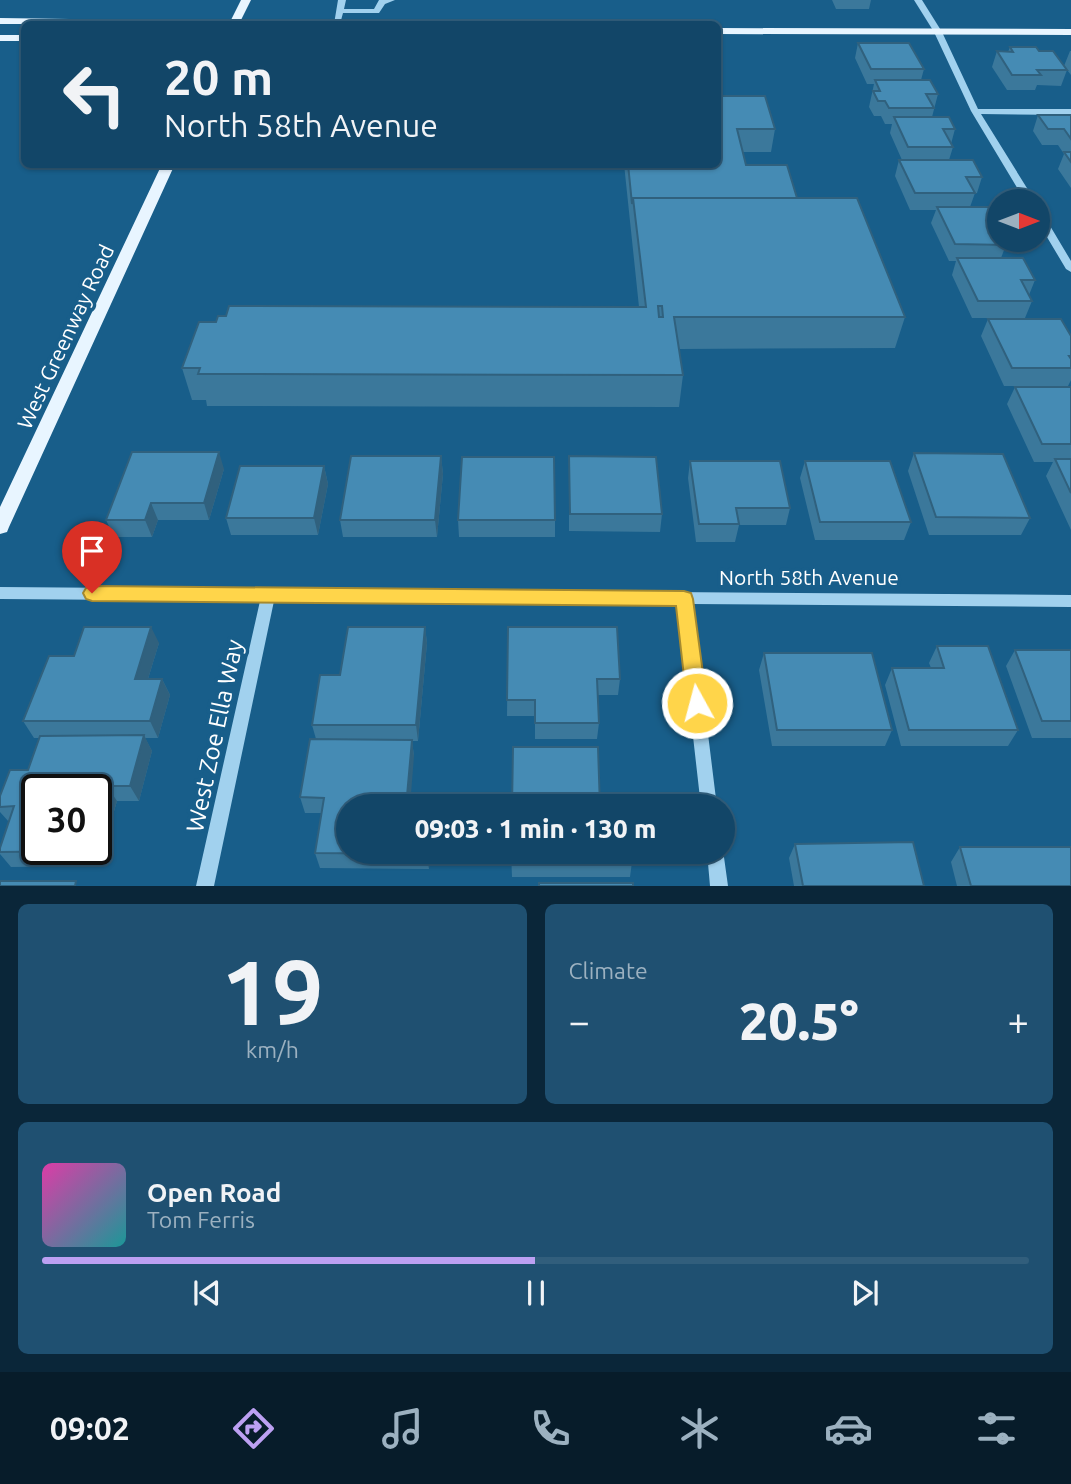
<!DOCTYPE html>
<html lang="en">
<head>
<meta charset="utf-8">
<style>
	body { margin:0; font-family:Ubuntu,sans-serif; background:#1f5071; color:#f1f3f6; height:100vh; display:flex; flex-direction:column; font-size:26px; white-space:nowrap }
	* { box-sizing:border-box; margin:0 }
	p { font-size:23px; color:#9cb1c0 }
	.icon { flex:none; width:38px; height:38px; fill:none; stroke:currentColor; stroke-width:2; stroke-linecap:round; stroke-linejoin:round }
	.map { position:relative; height:886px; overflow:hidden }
	.drawer { display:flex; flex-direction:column; gap:18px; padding:18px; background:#0a2639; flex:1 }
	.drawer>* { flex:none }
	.banner { position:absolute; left:21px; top:21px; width:700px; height:147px; border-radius:10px; box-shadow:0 2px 5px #0004,0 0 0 2px #315e7c; background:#124668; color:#f1f3f6; overflow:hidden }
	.needle { width:46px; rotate:90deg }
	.fabs { position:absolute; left:987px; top:189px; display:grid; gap:14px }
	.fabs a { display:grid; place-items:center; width:63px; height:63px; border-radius:50%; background:#124668; box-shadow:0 2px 5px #0004,0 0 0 2px #315e7c; font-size:35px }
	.speed { position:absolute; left:21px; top:774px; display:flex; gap:14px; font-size:35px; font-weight:700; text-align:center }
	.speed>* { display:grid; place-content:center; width:91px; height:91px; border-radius:50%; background:#124668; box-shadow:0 2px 5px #0004,0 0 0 2px #315e7c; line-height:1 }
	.speed .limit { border:4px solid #111; border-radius:10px; background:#fff; color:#111 }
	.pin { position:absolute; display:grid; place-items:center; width:60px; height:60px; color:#fff; margin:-72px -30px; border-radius:50% 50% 50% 0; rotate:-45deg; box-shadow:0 0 7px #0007 }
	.pin .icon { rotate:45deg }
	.me { position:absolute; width:77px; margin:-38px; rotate:353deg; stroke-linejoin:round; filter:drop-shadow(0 0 5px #0008) }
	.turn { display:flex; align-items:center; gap:24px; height:147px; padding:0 28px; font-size:32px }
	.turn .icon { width:91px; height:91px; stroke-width:2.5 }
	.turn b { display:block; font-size:49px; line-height:60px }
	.big { font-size:52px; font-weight:800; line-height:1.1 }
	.drawer .tile { flex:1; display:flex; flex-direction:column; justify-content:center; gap:10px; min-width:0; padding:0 24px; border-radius:10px; background:#1f5071 }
	.drawer .dial { align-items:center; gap:0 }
	.dial b { font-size:91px; line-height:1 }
	.song { display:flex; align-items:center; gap:21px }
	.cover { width:84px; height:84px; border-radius:10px; background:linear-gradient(135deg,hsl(320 70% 55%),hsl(180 70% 35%)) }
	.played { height:7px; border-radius:4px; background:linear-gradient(90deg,#bca0f2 50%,#315e7c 50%) }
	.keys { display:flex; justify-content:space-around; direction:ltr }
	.heat { display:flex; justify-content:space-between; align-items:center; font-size:38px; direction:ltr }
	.drawer .tiles { flex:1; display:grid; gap:18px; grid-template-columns:1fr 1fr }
	.tile:last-child { grid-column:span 2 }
	.trip { position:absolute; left:336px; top:794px; width:399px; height:70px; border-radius:35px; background:#124668; box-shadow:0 2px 5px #0004,0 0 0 2px #315e7c; font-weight:800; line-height:70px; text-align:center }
	.menu { display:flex; height:112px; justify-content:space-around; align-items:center; background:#071c2a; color:#9cb1c0 }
	.menu .icon { width:49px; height:49px }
	.menu .selected { color:#bca0f2 }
	.menu b { font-size:32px; color:#f1f3f6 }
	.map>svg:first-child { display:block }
</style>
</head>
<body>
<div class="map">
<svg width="1071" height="886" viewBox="0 0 1071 886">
	<rect width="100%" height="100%" fill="#185e8a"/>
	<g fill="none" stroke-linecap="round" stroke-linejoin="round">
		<path fill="#a1d1ee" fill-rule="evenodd" d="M338,0H346L344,9H374L379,0H395L385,4L379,13H343L340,24H334Z
			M914,0H922L942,32L978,109H1071V115L981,114L1035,201H1025L971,111L934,32Z
			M1038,211L1043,214L1071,261V272L1066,269L1038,222Z
			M0,587L1071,595V607L692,604L717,807H701L678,604L274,601L214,886H196L260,601L0,599Z
			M723,850L728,886H710L707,852H723Z"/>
		<path fill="#e8f5ff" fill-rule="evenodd" d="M241,0H251L239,24H229Z
			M0,18L208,21L213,24H0Z
			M718,28L1071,29V35L718,34Z
			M0,35H24V41H0Z
			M162,164H175L9,527L7,532L0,534V507Z"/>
	</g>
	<path fill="#3b789b" d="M832,0H881H871L869,9H836Z
		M858,43L924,69L921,80L938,94L932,117L955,129L951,144L953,147L949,160L982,177L977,193H975L970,207H999V240L1006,245L1001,258L1035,280L1029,295L1032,301L1025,318H972L952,275L956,261H949L931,223L936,210H910L895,176L899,160H902L890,133L892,124H885L881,116H874L869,107L874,84H867L855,58Z
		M1010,47L1039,51L1067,70L1061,86L1037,85L1035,90H1007L992,67L997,51L1008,52Z
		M1070,51H1071V75L1064,66Z
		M718,96L775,129L771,152H743L746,165L797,198L905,317L895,348L679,349L683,375L679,407L207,406L206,400H192L182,368L216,322L639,307L624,164H718Z
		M1038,115H1071V188L1058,169L1064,154L1058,145H1042L1033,131Z
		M988,319L1071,336V380L1068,386H1004L981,336Z
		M1015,387H1071V530L1046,476L1053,462H1034L1007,404Z
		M914,453L1030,518L1021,535H929L908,471Z
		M441,456L443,474L437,537H343L340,520Z
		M569,456L662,514L660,532L569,531Z
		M690,461L790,508L786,525H739L735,542H696L688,478Z
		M805,461L911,522L904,540H815L800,478Z
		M324,466L328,484L318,535H231L226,518Z
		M224,469L209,520H158L152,537H114L106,520Z
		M458,520H555V537H459Z
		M425,627L427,643L418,741H412L414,756L348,852H430L429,869L320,868L315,853L322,813H305L300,797L316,739L312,725L340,675Z
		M508,627L620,679L618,695H597L599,723L597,739H535V716H507Z
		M159,643L148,679H162L170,695L158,738H145L152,751L139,801H117L98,866L11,867L0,854V848L9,822L0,812V796L28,770L40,738H34L23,721L74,656Z
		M937,646L1018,730L1008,746H901L885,685L892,668H931L929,663Z
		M1015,650H1071V738H1032L1006,666Z
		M764,653L892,730L885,746H772L759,670Z
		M795,844L924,886H794L789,858Z
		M960,847L1071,886H957L951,862Z
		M511,852L632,862L630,877H512Z"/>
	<path fill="#30617e" d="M219,452L224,469L209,520L204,503Z
		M441,456L443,474L437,537L435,520Z
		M324,466L328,484L318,535L314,518Z
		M151,503L158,520L152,537L145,520Z
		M151,627L159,643L143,695L135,679Z
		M425,627L427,643L418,741L416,725Z
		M162,679L170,695L158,738L150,721Z
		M144,735L152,751L139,801L130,786Z
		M412,740L414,756L410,807H406Z
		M107,786L117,801L98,866L88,851L89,849H96V824Z
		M427,852H430L429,869L426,854Z"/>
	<path fill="#458bb4" stroke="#30617e" stroke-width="2" fill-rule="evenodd" d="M858,43H909L924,69H871Z
		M1010,47H1036L1039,51H1053L1067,70H1037L1041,75H1012L997,51L1013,52Z
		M875,80H930L938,94H926L934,108H889L885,101H878L873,91H880Z
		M718,96H765L775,129H737L746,165H787L797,198H633L632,204L628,164H718Z
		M1038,115H1071V139L1064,129H1048Z
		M894,117H949L955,129H943L953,147H908Z
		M1064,152H1071V162Z
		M899,160H973L982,177H966L975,193H915Z
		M633,198H857L905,317H674L683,375L198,374L200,368H182L199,322H216L218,316H226L229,306L646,307ZM658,306H662L663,317H659Z
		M937,207H999V222H993L999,233V240H1003L1006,245L955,244Z
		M957,258H1023L1035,280H1021L1032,301H978Z
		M988,319H1061L1071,336V356H1069L1071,359V368H1012Z
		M1015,387H1071V444H1042Z
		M132,452H219L204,503H151L145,520H106Z
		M914,453L1003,454L1030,518L936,517Z
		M351,456H441L435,520H340Z
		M569,456L656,457L662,514H570Z
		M462,457H554L555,520H458Z
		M1055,459H1071V493Z
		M690,461H780L790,508H736L739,524H699Z
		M805,461H890L911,522H820Z
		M240,466H324L314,518H226Z
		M84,627H151L135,679H162L150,721H23L49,656H74Z
		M348,627H425L416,725H312L320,675H340Z
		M508,627H617L620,679H597L599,723H535V700H507Z
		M937,646H988L1018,730H909L892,668H944Z
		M1015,650H1071V721H1042Z
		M764,653H872L892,730H777Z
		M144,735L130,786H107L96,824V789H37V849H89L88,851L0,852V848L14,806L0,807V796L10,770H28L40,736Z
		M310,739L412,740L406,807H348V852H427L426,854L315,853L324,798L300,797Z
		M513,747H598L600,807H512Z
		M913,842L924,886H803L795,844Z
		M960,847H1071V886H971Z
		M511,852H631L632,862H511Z
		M0,881H76L75,886H0Z
		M539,883H633V886H539Z"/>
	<path fill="#ffd54a" stroke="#a68a30" stroke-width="2" d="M92,586L684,591L691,593L693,599L707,703L704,709L697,711L690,709L687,703L676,606L92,601L86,599L83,593L86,588Z"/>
	<g text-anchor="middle" stroke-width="7" stroke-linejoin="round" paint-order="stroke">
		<g font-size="21" fill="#fff" stroke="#185e8a">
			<text transform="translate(66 337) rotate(-65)" y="7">West Greenway Road</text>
			<text x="809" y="585">North 58th Avenue</text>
		</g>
		<g font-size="24" fill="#fff" stroke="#185e8a">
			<text transform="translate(215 736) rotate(-78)" y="8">West Zoe Ella Way</text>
		</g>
	</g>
</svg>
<div class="fabs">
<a><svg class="needle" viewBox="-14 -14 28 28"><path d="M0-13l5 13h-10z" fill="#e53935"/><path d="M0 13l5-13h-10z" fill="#9cb1c0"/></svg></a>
</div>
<div class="speed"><div class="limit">30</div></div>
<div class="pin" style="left:92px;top:593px;background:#d93025"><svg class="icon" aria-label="arrive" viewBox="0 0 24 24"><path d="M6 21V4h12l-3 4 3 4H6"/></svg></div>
<svg class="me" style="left:697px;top:703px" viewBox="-20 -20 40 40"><circle r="17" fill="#ffd54a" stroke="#fff" stroke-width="3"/><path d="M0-11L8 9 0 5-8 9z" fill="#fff"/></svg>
<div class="trip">09:03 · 1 min · 130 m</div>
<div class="banner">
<div class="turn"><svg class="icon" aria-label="left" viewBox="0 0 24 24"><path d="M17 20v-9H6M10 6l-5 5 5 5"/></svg><div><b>20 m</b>North 58th Avenue</div></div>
</div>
</div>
<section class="drawer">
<div class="tiles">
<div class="tile dial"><b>19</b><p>km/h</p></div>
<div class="tile"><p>Climate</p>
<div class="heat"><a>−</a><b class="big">20.5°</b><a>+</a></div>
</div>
<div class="tile">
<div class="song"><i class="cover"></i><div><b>Open Road</b><p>Tom Ferris</p></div></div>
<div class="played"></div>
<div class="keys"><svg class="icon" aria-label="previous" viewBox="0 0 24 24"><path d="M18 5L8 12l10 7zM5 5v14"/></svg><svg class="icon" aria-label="pause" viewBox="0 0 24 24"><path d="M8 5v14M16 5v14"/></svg><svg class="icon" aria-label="next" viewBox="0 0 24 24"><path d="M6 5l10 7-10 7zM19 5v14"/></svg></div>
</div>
</div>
</section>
<nav class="menu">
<b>09:02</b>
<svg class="icon selected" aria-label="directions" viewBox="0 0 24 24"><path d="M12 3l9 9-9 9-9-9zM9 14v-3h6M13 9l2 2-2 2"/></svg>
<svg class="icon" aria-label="music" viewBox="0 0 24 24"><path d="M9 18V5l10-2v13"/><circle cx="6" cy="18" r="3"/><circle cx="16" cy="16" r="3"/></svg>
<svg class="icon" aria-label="phone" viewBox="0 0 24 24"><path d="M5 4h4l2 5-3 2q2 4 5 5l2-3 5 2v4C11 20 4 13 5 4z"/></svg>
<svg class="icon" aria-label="climate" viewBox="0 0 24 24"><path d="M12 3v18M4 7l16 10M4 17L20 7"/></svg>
<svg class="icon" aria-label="car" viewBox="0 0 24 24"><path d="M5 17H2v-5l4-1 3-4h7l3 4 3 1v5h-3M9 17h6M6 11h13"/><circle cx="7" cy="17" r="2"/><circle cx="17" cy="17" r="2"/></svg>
<svg class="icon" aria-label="filters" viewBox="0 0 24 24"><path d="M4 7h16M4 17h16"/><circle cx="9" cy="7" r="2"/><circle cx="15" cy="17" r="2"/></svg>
</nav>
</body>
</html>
